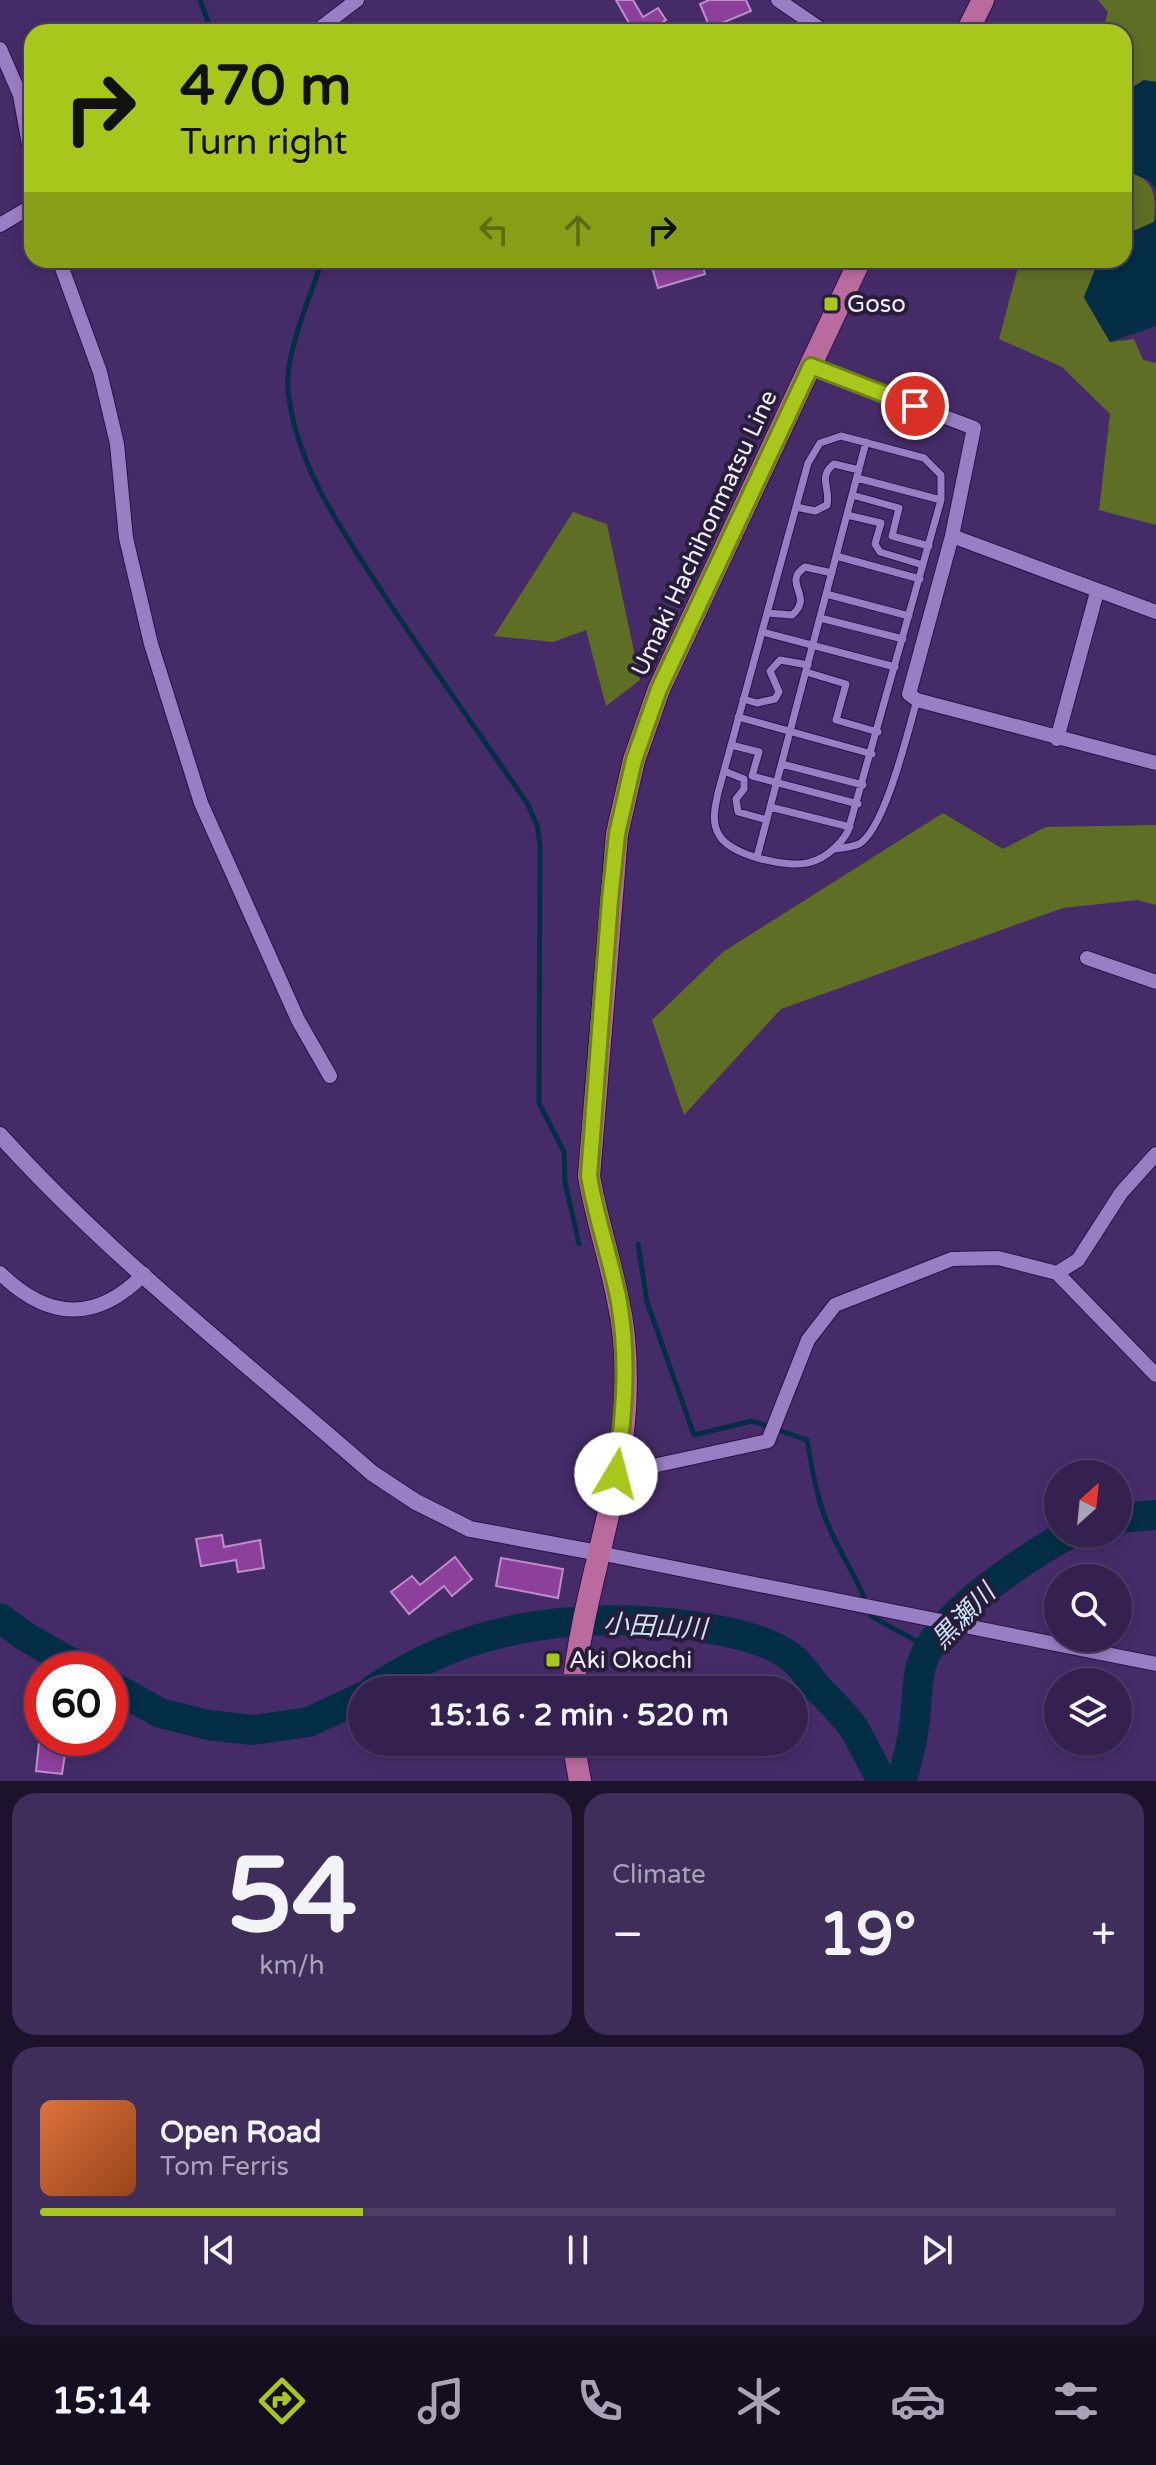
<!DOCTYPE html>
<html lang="en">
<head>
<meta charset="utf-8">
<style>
	body { margin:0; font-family:"Varela Round","Noto Sans JP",sans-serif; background:#3f2e59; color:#f1f3f6; height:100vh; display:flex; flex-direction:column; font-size:30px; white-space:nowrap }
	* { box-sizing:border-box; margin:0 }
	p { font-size:26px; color:#a9a3b7 }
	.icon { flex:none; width:44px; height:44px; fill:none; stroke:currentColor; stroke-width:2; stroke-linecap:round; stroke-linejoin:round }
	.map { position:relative; height:1781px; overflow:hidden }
	.details { display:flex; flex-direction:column; gap:12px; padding:12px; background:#1d122b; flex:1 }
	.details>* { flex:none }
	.banner { position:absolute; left:24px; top:24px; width:1108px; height:244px; border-radius:24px; box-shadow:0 4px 12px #0003,0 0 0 2px #4e3e66; background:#a8c71c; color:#111; overflow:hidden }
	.needle { width:52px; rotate:27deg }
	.buttons { position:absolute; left:1044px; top:1460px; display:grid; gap:16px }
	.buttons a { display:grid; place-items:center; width:88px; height:88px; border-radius:50%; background:#34214f; box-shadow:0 4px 12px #0003,0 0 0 2px #4e3e66; font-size:40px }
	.speed { position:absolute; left:24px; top:1652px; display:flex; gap:16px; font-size:40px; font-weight:700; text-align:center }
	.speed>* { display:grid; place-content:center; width:104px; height:104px; border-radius:50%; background:#34214f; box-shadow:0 4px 12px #0003,0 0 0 2px #4e3e66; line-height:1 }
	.speed .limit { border:12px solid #d22; background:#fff; color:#111 }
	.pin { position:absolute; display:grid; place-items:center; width:68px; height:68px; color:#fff; margin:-34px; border:4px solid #fff; border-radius:50%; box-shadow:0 2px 8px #0007 }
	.me { position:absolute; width:88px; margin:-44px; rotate:8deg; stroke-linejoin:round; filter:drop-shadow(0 0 6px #0008) }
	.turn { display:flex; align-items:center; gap:28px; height:168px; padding:0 24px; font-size:36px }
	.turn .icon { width:104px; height:104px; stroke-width:2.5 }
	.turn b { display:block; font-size:56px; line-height:68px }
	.lanes { display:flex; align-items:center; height:76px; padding:0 24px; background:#0003; justify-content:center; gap:40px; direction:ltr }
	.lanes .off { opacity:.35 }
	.big { font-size:60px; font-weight:700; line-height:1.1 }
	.details .widget { flex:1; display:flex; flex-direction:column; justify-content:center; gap:12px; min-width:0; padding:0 28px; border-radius:24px; background:#3f2e59 }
	.details .dial { align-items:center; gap:0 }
	.dial b { font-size:104px; line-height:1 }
	.song { display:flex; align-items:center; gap:24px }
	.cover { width:96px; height:96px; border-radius:12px; background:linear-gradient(135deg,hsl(20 70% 55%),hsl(20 70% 35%)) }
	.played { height:8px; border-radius:4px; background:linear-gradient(90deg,#a8c71c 30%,#4e3e66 30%) }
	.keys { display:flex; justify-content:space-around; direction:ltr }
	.heat { display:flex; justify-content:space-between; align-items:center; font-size:44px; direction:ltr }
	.details .tiles { flex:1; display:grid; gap:12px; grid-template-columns:1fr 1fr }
	.widget:last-child { grid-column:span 2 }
	.trip { position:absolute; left:348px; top:1676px; width:460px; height:80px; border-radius:40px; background:#34214f; box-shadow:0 4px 12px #0003,0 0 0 2px #4e3e66; font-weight:700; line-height:80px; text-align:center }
	.tabs { display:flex; height:128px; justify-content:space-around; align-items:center; background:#150d20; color:#a9a3b7 }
	.tabs .icon { width:56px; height:56px }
	.tabs .current { color:#a8c71c }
	.tabs b { font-size:36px; color:#f1f3f6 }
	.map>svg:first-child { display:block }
</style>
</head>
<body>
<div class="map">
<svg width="1156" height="1781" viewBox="0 0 1156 1781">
	<rect width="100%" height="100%" fill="#452c69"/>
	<path fill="#5e6e25" d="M1098,0H1156V82L1144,80L1129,90L1124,114V32H1102L1108,12Z
		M1124,144L1131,172C1156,183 1156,195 1154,222L1124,235Z
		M1020,260H1099L1084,298L1110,342L1134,339L1143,360L1156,363V525L1099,510L1110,414L1062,367L999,339Z
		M573,512L607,524L640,680L606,706L586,630L553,642L494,636Z
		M943,813L1003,849L1046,827L1156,825V905L1137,900L1063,908L781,1009L684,1115L652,1020L723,952Z"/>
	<path fill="#042e46" d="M1144,80L1156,82V190L1149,180L1131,173C1124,144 1123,119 1128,90Z
		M1156,215V326L1110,342L1084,297L1099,260H1124V235L1154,222Z"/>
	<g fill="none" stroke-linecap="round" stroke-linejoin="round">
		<path stroke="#042e46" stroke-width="5" d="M200,0L209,24L222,32
			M322,260C311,296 285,352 288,389C295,465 342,530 382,592C429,663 479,733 527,803L537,825L540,845L539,1103L564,1152L565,1182L579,1244
			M638,1244L647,1302L694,1435L752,1421L807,1440C812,1468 816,1494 826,1520C839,1554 860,1580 871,1616L929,1648"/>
		<path stroke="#042e46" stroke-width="30" d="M1118,1518L1156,1515
			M0,1618L26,1637L84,1670
			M110,1685L160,1713L208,1725L253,1730L309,1722L362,1697
			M373,1690C469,1623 581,1611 694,1626C725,1631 767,1638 792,1658C801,1665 809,1677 816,1686C829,1701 846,1715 856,1732C865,1748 873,1765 882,1781
			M902,1781C906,1763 912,1745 914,1727C917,1708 916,1685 921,1666C936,1615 1024,1559 1069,1534"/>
	</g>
	<path fill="#8c409b" stroke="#be8cc9" stroke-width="2" d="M616,0H633L643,17L658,8L666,20L647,32H634Z
		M709,0H746L751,11L710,28L700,4Z
		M650,260H701L705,274L658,288Z
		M222,1535L224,1547L260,1540L264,1568L238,1572L236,1560L201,1566L196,1539Z
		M455,1557L472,1579L452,1596L444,1586L409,1614L391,1592L412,1576L420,1585Z
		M501,1558L563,1569L558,1598L496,1586Z
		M39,1743L66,1747L62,1774L36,1771Z"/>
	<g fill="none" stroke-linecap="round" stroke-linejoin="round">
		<defs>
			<path id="service" d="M841,436L924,458L941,475V500L848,831C841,844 826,858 811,862C789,869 731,856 719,835C711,821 715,808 718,793L808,463L820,443Z
				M857,478L941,500
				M852,495L899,508L892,536L929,546
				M796,507L815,511L827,505C831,488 817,477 834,464L859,470
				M847,515L881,523L875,544L880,552L923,565
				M836,556L920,579
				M826,594L909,616
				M767,613L792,615C815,596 781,583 805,567L832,573
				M820,618L903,639
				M762,632L895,667
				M806,672L846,684L836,720L878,732
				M743,699L757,703L775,699L779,692L770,671L780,660L808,665
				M738,717L872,754
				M731,745L759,752L752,776L858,804
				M782,764L863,785
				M724,771L744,779V789L736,799L738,812L767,820
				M770,807L850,827
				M834,849C842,848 852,847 859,844C885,829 908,731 917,700
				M757,857L866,442"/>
			<path id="minor" d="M778,0L825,32
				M315,32L357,0
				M0,49L20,95L32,161
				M0,225L32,206
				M59,260L100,372L117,444L126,538L151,644L201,803L298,1020L330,1076
				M811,366L974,428L952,536L909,694L917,700L1156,763
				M952,536L1156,612
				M1057,739L1097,592
				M1087,958L1156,982
				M0,1273C48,1320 96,1323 144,1274
				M1057,1273L1078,1260L1121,1193L1156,1154
				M616,1474L768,1441L808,1340L835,1305L952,1259L998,1258L1057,1273L1156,1375
				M599,1553L1156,1664"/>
			<path id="tertiary" d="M0,1135C112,1259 247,1363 372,1473L416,1502L470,1529L599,1553"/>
			<path id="primary" d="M967,32L983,0
				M573,1690C582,1595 619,1504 625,1409C627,1373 626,1335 618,1300C610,1258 596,1218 589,1176L617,834L634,760L659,689L860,260
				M573,1742L580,1781"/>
		</defs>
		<use href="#service" stroke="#2c104c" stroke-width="9"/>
		<use href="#minor" stroke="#2c104c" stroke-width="16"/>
		<use href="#tertiary" stroke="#2c104c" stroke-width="18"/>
		<use href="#primary" stroke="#2c104c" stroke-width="24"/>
		<use href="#service" stroke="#987fc3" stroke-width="7"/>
		<use href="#minor" stroke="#987fc3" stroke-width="14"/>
		<use href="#tertiary" stroke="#987fc3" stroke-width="16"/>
		<use href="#primary" stroke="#ba6b9e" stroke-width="22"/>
	</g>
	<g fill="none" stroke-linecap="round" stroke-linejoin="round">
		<defs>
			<path id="route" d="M616,1474C624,1416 629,1360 619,1302C611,1259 596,1219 589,1176L610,900L617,834L634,760L659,689L811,366L915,406"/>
		</defs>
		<use href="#route" stroke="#6d8112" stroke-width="20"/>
		<use href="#route" stroke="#a8c71c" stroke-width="14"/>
	</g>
	<g fill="#a8c71c" stroke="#271d38" stroke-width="3">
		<rect x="823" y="296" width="16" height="16" rx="4"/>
		<rect x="545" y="1652" width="16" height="16" rx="4"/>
	</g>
	<g text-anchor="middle" stroke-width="8" stroke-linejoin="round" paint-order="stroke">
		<g font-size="24" fill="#f2edfc" stroke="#271d38" text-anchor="start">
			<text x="847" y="312">Goso</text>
			<text x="569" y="1668">Aki Okochi</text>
		</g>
		<g font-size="24" fill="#f2edfc" stroke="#271d38">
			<text transform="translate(704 533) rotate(-65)" y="8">Umaki Hachihonmatsu Line</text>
		</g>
		<g font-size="26" font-style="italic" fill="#cae3f6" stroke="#271d38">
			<text transform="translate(963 1616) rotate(-46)" y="9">黒瀬川</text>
			<text transform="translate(655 1626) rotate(3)" y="9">小田山川</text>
		</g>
	</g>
</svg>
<div class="buttons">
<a><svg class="needle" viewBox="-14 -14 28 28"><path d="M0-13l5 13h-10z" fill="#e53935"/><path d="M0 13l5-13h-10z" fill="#a9a3b7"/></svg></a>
<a><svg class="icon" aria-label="search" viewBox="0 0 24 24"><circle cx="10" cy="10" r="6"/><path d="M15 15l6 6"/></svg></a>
<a><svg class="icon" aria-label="layers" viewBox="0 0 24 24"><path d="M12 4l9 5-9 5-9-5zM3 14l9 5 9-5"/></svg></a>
</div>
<div class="speed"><div class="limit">60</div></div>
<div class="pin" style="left:915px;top:406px;background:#d93025"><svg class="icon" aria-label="arrive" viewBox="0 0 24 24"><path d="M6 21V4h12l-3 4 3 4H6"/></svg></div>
<svg class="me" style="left:616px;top:1474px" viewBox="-20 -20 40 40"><circle r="19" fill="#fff"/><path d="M0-13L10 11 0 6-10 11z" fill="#a8c71c"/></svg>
<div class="trip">15:16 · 2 min · 520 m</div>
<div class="banner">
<div class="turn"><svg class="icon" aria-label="right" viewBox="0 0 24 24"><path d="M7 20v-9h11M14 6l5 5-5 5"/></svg><div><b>470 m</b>Turn right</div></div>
<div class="lanes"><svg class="icon off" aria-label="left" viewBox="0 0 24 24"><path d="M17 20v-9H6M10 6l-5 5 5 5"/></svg><svg class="icon off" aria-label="ahead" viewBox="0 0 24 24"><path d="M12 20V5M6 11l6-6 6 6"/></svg><svg class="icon" aria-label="right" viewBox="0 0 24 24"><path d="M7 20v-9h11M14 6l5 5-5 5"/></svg></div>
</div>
</div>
<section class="details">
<div class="tiles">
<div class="widget dial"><b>54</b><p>km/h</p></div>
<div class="widget"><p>Climate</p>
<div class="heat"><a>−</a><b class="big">19°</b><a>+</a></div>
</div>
<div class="widget">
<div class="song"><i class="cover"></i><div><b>Open Road</b><p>Tom Ferris</p></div></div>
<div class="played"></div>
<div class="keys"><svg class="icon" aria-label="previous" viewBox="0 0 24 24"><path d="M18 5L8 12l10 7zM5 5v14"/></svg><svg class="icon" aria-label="pause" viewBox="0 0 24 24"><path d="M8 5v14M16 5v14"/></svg><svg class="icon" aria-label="next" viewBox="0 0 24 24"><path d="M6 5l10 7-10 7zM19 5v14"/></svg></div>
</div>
</div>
</section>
<nav class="tabs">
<b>15:14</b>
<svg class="icon current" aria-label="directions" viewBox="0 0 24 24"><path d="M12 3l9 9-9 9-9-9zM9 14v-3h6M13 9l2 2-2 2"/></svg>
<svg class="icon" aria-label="music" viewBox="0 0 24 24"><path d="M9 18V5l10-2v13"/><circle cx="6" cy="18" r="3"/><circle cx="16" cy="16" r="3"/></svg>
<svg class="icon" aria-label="phone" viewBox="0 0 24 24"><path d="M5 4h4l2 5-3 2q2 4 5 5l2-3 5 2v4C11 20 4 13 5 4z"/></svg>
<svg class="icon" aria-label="climate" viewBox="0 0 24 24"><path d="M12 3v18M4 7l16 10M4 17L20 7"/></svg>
<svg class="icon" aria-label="car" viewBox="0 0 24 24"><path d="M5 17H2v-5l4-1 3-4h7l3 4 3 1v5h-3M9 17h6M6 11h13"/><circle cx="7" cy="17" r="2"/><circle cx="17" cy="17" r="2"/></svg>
<svg class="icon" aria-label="filters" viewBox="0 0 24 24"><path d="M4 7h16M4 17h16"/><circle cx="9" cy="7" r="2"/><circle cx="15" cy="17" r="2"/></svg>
</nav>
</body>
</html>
